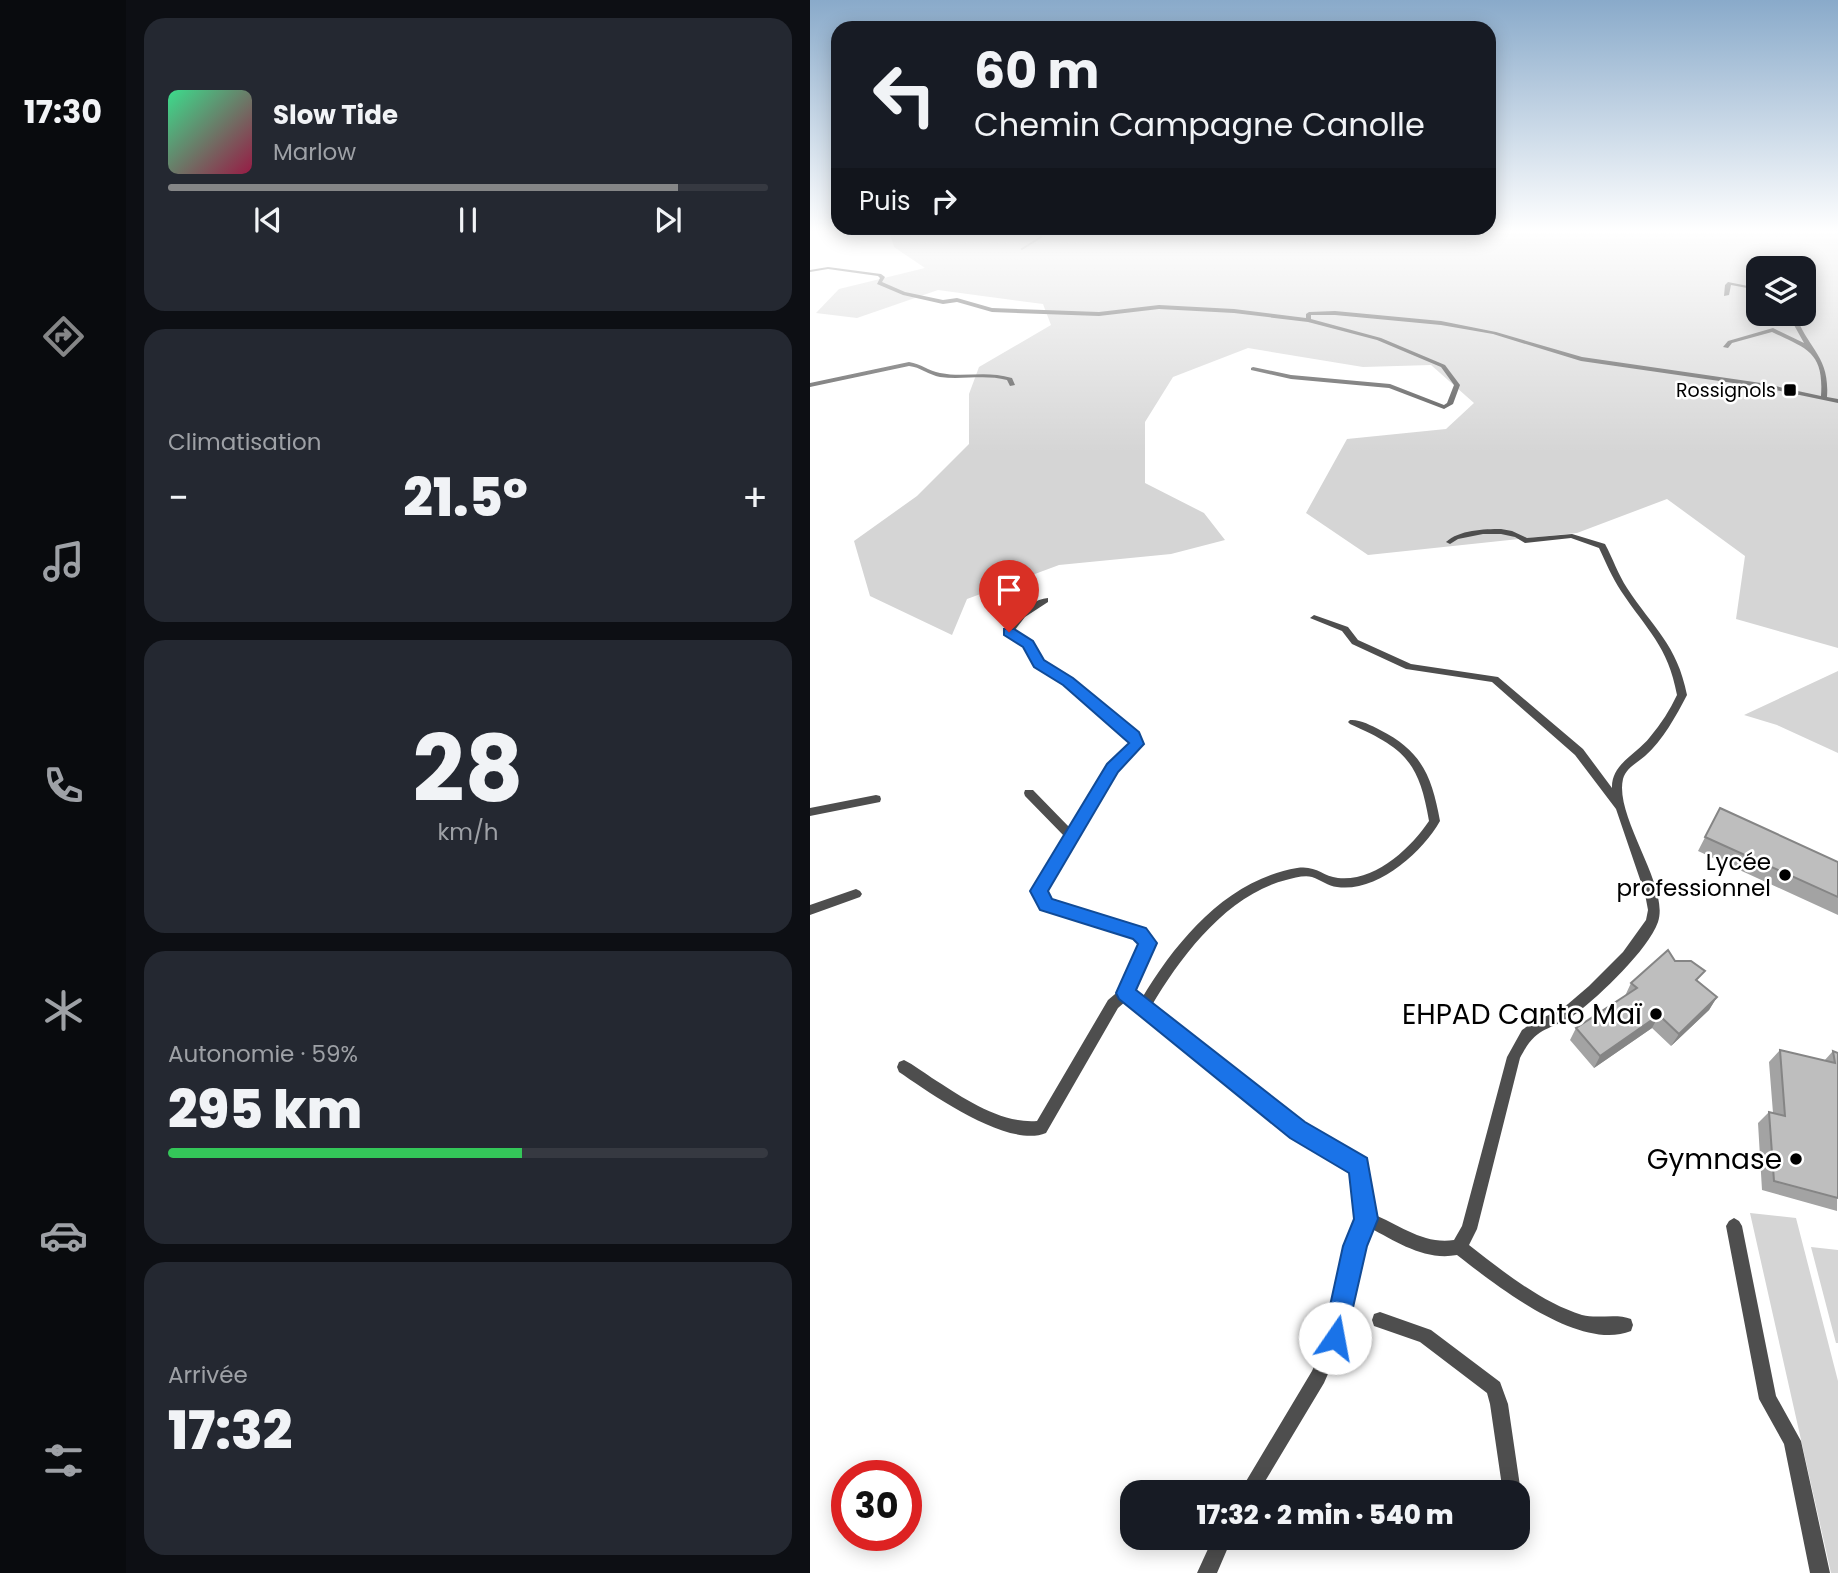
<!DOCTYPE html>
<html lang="fr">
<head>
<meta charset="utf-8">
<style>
	body { margin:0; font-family:Poppins,sans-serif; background:#242831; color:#f1f3f6; height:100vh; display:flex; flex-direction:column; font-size:26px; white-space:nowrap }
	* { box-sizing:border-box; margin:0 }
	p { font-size:23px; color:#9ea1a6 }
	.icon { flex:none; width:38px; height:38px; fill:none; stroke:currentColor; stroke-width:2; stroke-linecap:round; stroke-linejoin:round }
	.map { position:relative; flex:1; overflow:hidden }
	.side { display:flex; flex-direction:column; gap:18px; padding:18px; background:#0d0f14; width:684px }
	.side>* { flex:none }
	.guide { position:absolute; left:21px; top:21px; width:665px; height:214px; border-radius:21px; box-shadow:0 4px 18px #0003; background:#171b24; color:#f1f3f6; overflow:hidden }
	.fabs { position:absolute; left:936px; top:256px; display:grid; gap:14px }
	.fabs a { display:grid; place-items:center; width:70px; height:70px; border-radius:14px; background:#171b24; box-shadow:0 4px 18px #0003; font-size:35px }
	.speed { position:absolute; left:21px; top:1460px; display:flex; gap:14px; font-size:35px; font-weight:700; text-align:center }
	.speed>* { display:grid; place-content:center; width:91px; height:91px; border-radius:50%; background:#171b24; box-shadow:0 4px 18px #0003; line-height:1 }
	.speed .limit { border:10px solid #d22; background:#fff; color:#111 }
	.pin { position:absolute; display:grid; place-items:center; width:60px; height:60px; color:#fff; margin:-72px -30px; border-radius:50% 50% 50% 0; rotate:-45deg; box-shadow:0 0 7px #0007 }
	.pin .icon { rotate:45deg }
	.me { position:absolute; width:77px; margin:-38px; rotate:12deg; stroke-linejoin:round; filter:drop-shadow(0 0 5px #0008) }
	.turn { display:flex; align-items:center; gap:24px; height:147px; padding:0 28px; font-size:32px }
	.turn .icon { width:91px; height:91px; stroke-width:2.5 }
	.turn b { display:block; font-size:49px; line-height:60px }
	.then { display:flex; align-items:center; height:66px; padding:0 28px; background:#0003; gap:14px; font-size:26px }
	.big { font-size:52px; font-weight:800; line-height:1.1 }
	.side .widget { flex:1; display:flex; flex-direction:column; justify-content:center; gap:10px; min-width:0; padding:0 24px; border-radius:21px; background:#242831 }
	.side .dial { align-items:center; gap:0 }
	.dial b { font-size:91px; line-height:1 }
	.song { display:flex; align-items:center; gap:21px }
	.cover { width:84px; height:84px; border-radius:10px; background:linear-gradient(135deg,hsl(150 70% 55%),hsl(340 70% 35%)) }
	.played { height:7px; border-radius:4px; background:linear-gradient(90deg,#858687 85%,#363941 85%) }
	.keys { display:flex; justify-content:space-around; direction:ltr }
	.heat { display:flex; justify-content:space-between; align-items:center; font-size:38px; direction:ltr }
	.charge { height:10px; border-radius:5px; background:linear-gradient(90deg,#34c759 59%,#363941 0) }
	.trip { position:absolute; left:310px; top:1480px; width:410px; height:70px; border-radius:21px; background:#171b24; box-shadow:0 4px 18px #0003; font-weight:800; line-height:70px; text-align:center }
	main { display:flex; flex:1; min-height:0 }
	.tab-bar { display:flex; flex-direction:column; width:126px; justify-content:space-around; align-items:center; background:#090b0e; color:#9ea1a6 }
	.tab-bar .icon { width:49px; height:49px }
	.tab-bar .on { color:#858687 }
	.tab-bar b { font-size:32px; color:#f1f3f6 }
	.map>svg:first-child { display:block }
</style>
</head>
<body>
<main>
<nav class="tab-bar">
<b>17:30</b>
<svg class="icon on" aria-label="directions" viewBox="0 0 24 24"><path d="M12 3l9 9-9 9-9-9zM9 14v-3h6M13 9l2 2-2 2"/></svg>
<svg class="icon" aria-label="music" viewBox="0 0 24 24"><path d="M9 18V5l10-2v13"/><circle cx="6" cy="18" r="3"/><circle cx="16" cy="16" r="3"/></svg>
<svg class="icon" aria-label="phone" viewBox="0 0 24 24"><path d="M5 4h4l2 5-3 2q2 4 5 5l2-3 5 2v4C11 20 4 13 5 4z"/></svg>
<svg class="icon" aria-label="climate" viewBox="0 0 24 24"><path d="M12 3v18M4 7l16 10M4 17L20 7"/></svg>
<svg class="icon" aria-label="car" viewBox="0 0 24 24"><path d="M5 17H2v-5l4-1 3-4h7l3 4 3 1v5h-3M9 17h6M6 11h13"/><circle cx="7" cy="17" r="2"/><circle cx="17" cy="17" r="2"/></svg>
<svg class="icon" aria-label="filters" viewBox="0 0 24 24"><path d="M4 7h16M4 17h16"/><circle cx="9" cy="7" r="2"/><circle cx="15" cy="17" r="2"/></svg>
</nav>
<section class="side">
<div class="widget">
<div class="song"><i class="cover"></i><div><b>Slow Tide</b><p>Marlow</p></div></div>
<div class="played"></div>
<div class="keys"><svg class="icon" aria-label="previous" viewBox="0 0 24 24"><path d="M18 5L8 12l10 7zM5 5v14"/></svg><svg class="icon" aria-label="pause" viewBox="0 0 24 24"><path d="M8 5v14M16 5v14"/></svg><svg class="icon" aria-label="next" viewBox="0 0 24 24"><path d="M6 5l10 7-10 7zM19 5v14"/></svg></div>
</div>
<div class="widget"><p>Climatisation</p>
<div class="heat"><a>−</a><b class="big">21.5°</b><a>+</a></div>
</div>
<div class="widget dial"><b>28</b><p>km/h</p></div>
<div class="widget"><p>Autonomie · 59%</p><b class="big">295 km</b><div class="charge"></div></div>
<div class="widget"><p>Arrivée</p><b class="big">17:32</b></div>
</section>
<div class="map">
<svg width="1028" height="1573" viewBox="0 0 1028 1573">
	<rect width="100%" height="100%" fill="#fff"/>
	<path fill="#d5d5d5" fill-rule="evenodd" d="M80,233H1028V648L926,619L935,556L857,499L767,533L558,555L496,513L537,439L636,429L664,403L621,365L553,367L438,348L363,377L335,422V483L394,513L415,540L361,554L249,565L157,599L142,635L60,596L44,541L107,496L159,444V394L169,367L241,325L233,304L128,290L47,318L6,313L29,289L115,268L84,247ZM948,268H994V313H948Z
		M1028,671V753L967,725L934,715Z
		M940,1213L986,1218L1028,1381V1573H1021Z
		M1001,1247L1028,1250V1343H1026Z"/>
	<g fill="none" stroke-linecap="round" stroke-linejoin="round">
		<path stroke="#9c9c9c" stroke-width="2" d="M212,249L231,237L232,233"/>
		<path fill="#4e4e4e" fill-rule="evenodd" d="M18,267L71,274L75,277L72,282L95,292L133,300L147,298L182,308L289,312L349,305L424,309L496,318V314L499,312L525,311L631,321L686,332L772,357L951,383L1011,396C1014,352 997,349 962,332L922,343L918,348L913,347L918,341L963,328L994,343L984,325L979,313H985C997,349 1020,355 1017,397L1028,399V403L951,387L771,361L683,334L631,325L525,315H501V319L571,338L635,365L650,385L643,404L634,409L579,388L481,379L441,370V368L443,367L481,375L580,384L634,405L637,403L644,385L631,367L567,340L498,322L424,313L349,309L289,316L182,312L147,302L133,304L93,295L67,284L70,278L68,276L18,269L0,272V270Z
			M918,282L948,288V290L921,285L919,295L914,296L915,285Z
			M99,362C111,364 119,371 130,373C155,378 175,370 202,378L205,385L200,386L197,380C175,374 153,380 130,377C119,375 110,367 99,366L0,387V383Z
			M691,529L702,531L717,538L762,534L795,544C803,559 808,574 817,588C843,628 867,644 877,695C866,716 853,740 835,756C827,763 816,768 813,779C804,817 860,886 848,922C838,950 790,995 767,1013C740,1032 727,1024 710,1058L667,1229L659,1245C691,1270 732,1303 772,1315C788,1319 807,1313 821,1319L823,1325L821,1331C769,1352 686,1285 647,1255C615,1261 587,1242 560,1228L553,1246L531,1344L514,1383L448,1493H429L502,1371L517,1337L537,1246L548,1219L542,1170L483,1135L316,1001L308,1008L236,1133C198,1149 120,1093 89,1072L87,1067L89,1062L94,1060C104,1065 113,1072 122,1078C152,1097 190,1124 227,1121L298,1000L311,989L331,944L325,937L232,908L223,891L255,837L215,796L214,793L215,790H223L260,828L298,765L322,743L319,738L255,684L226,665L215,646L195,632C205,618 220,599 238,598V602L215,617L204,631L221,642L232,661L261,680L327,734L332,744L306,771L235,891L240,901L333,929L344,943L323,991L332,998C367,940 417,880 487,868C506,865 512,876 528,878C565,882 601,848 619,821C609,761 594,748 540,724L538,722L540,720C549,719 561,725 570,730C612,751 622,777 630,821C612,853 566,893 527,887C518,886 511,880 502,877C494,875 484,878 476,880C417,895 371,956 342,1005L493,1125L554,1161L563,1214C589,1225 615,1245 644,1240L652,1226L697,1057L712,1030L725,1021L748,1011L758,1004L779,986L813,952L836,920L838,910L835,894L806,809L765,755L682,682L596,669L542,644L532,631L500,618L504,615L538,627L548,640L601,664L688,677L773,749L802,788C801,764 827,754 840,737C851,724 860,710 867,695C858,646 837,630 811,591C802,577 796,563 789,548L761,538L715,543L705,537L691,534H673L648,539L640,544L636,542C649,530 674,529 691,529Z
			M66,795L70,796L71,799L70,802L0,816V808Z
			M46,889L50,891L52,894L50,897L0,915V905Z
			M924,1218L929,1221L932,1226L966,1396L991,1441L1020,1573H1000L974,1444L949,1399L916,1226L919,1221Z
			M570,1312L621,1330L690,1382L698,1404L711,1493L708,1499L707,1500V1493H693L680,1404L677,1393L610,1342L564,1326L562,1320L564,1314Z
			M403,1538H422L407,1573H387Z"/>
	</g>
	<path fill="#a3a3a3" d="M910,808L1028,862V915L888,851Z
		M865,961L907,997L899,1010L861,1046L842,1028L784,1068L760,1040L766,1028L815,996L821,983Z
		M970,1050L1014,1061L1023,1051L1028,1053L1027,1211L952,1190L948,1123L959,1112L963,1113L959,1062Z"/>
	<path fill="#858585" d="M907,997L899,1010L861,1046L869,1034Z
		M849,1015L842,1028L784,1068L790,1056Z"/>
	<path fill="#bebebe" stroke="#858585" stroke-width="2" d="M910,808L1028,862V897L895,837Z
		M858,950L865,961H881L895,971L886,980L907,997L869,1034L849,1015L790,1056L766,1028L827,988L821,983Z
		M970,1050L1025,1063L1023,1051L1028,1053V1198L964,1181L959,1112L975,1116Z"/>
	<linearGradient id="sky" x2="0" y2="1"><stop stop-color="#89aaca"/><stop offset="0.51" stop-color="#fff"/><stop offset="1" stop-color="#fff" stop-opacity="0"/></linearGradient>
	<rect width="1028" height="453" fill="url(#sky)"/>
	<path fill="#1a73e8" stroke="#114b97" stroke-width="2" d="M194,629H204L223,641L234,660L263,678L329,732L334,744L308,772L238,891L242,899L336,928L347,943L326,990L495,1122L557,1158L568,1219L557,1246L534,1347L525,1350L516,1347L513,1338L533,1246L544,1219L539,1173L480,1138L309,999L306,993L328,944L323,939L230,910L220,891L297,764L319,743L253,685L224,667L213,647L194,635Z"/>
	<g fill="#000" stroke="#fff" stroke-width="2.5">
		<rect x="973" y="383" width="14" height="14" rx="3.5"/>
		<circle cx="975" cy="875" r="7"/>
		<circle cx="846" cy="1014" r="7"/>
		<circle cx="986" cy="1159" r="7"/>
	</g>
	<g text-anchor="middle" stroke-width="5" stroke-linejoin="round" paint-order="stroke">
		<g font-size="19" fill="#000" stroke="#fff" text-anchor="end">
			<text x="966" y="397">Rossignols</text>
		</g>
		<g font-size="23" fill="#000" stroke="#fff" text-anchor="end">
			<text x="961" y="870">Lycée<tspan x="961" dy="26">professionnel</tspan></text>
		</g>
		<g font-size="28" fill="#000" stroke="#fff" text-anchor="end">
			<text x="832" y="1024">EHPAD Canto Maï</text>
			<text x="972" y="1169">Gymnase</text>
		</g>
	</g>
</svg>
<div class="fabs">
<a><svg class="icon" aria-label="layers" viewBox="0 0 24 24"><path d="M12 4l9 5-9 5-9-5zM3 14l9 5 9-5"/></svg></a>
</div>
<div class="speed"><div class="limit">30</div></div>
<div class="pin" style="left:199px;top:632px;background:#d93025"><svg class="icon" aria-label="arrive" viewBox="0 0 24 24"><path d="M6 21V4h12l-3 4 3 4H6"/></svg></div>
<svg class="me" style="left:525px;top:1338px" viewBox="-20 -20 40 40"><circle r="19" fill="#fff"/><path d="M0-13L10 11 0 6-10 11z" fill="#1a73e8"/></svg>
<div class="trip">17:32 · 2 min · 540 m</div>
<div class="guide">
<div class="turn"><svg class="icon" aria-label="left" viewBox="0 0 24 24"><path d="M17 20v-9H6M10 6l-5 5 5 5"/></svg><div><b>60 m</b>Chemin Campagne Canolle</div></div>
<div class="then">Puis<svg class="icon" aria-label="right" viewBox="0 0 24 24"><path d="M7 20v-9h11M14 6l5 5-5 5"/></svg></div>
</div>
</div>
</main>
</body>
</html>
